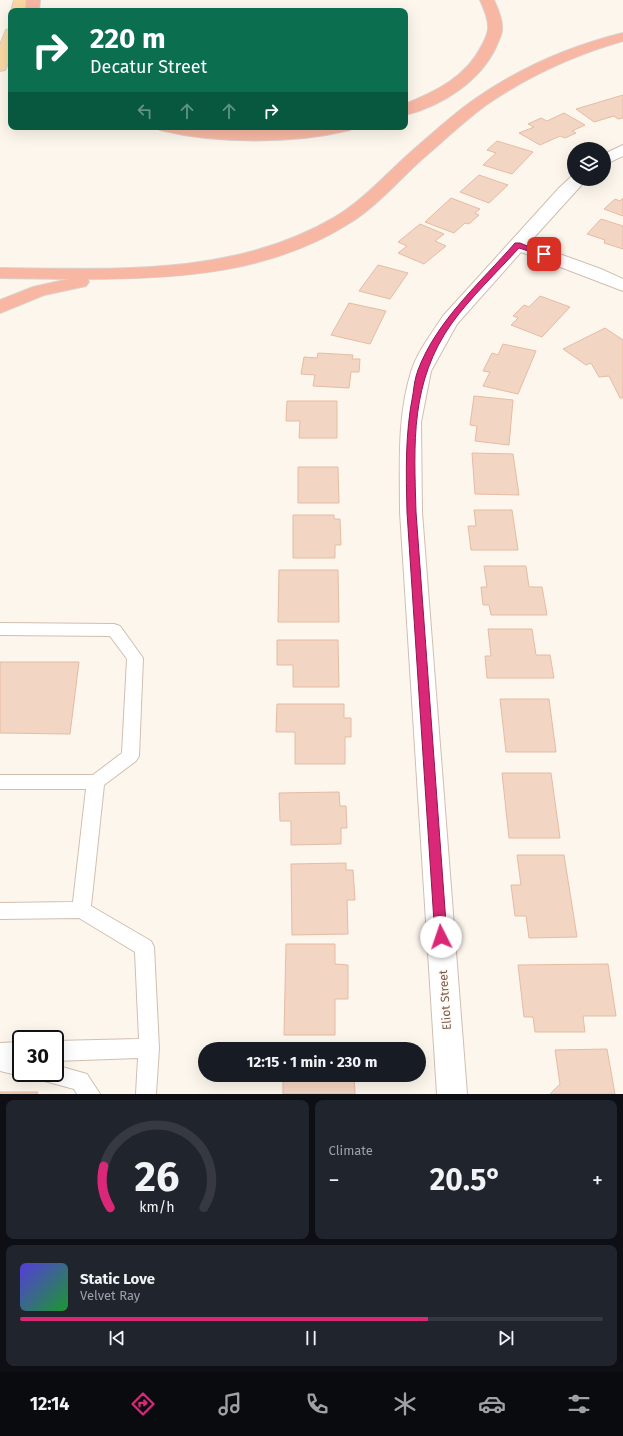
<!DOCTYPE html>
<html lang="en">
<head>
<meta charset="utf-8">
<style>
	body { margin:0; font-family:"Fira Sans",sans-serif; background:#20242c; color:#f1f3f6; height:100vh; display:flex; flex-direction:column; font-size:15px; white-space:nowrap }
	* { box-sizing:border-box; margin:0 }
	p { font-size:13px; color:#9ea1a6 }
	.icon { flex:none; width:22px; height:22px; fill:none; stroke:currentColor; stroke-width:2; stroke-linecap:round; stroke-linejoin:round }
	.map { position:relative; height:1094px; overflow:hidden }
	.side { display:flex; flex-direction:column; gap:6px; padding:6px; background:#0d0f14; flex:1 }
	.side>* { flex:none }
	.banner { position:absolute; left:8px; top:8px; width:400px; height:122px; border-radius:8px; box-shadow:0 4px 16px #0002; background:#0b6e4f; color:#fff; overflow:hidden }
	.buttons { position:absolute; left:567px; top:142px; display:grid; gap:8px }
	.buttons a { display:grid; place-items:center; width:44px; height:44px; border-radius:50%; background:#171b24; box-shadow:0 4px 16px #0002; font-size:20px }
	.speed { position:absolute; left:12px; top:1030px; display:flex; gap:8px; font-size:20px; font-weight:700; text-align:center }
	.speed>* { display:grid; place-content:center; width:52px; height:52px; border-radius:50%; background:#171b24; box-shadow:0 4px 16px #0002; line-height:1 }
	.speed .limit { border:2px solid #111; border-radius:6px; background:#fff; color:#111 }
	.pin { position:absolute; display:grid; place-items:center; width:34px; height:34px; color:#fff; margin:-17px; border-radius:8px; box-shadow:0 2px 6px #0006 }
	.me { position:absolute; width:44px; margin:-22px; rotate:356deg; stroke-linejoin:round; filter:drop-shadow(0 0 3px #0008) }
	.turn { display:flex; align-items:center; gap:14px; height:84px; padding:0 16px; font-size:18px }
	.turn .icon { width:52px; height:52px; stroke-width:2.5 }
	.turn b { display:block; font-size:28px; line-height:34px }
	.lanes { display:flex; align-items:center; height:38px; padding:0 16px; background:#0003; justify-content:center; gap:20px; direction:ltr }
	.lanes .off { opacity:.35 }
	.big { font-size:30px; font-weight:700; line-height:1.1 }
	.side .widget { flex:1; display:flex; flex-direction:column; justify-content:center; gap:6px; min-width:0; padding:0 14px; border-radius:8px; background:#20242c }
	.side .dial { align-items:center; gap:0 }
	.dial svg { height:104px; overflow:visible; fill:none; stroke:#363941; stroke-width:7; stroke-linecap:round; text-anchor:middle }
	.dial text { fill:#f1f3f6; stroke:none }
	.song { display:flex; align-items:center; gap:12px }
	.cover { width:48px; height:48px; border-radius:6px; background:linear-gradient(135deg,hsl(250 70% 55%),hsl(130 70% 35%)) }
	.played { height:4px; border-radius:2px; background:linear-gradient(90deg,#db2777 70%,#363941 70%) }
	.keys { display:flex; justify-content:space-around; direction:ltr }
	.heat { display:flex; justify-content:space-between; align-items:center; font-size:22px; direction:ltr }
	.side .tiles { flex:1; display:grid; gap:6px; grid-template-columns:1fr 1fr }
	.widget:last-child { grid-column:span 2 }
	.trip { position:absolute; left:198px; top:1042px; width:228px; height:40px; border-radius:20px; background:#171b24; box-shadow:0 4px 16px #0002; font-weight:700; line-height:40px; text-align:center }
	.dock { display:flex; height:64px; justify-content:space-around; align-items:center; background:#090b0e; color:#9ea1a6 }
	.dock .icon { width:28px; height:28px }
	.dock .active { color:#db2777 }
	.dock b { font-size:18px; color:#f1f3f6 }
	.map>svg:first-child { display:block }
</style>
</head>
<body>
<div class="map">
<svg width="623" height="1094" viewBox="0 0 623 1094">
	<rect width="100%" height="100%" fill="#fdf6ec"/>
	<path fill="#f3d5c3" stroke="#e6bba3" d="M623,95V118L618,119L614,116L594,122L576,109Z
		M564,113L585,125L572,131L576,133L565,138L560,136L540,145L519,133L534,127L528,124L541,118L547,121Z
		M497,141L533,152L512,174L483,165L496,153L487,150Z
		M479,175L508,185L489,203L460,192Z
		M451,198L480,209L475,213L479,215L469,224L465,223L454,233L425,222Z
		M623,198V216L604,209L615,199L620,201Z
		M601,219L623,226V249L604,243L605,240L587,234Z
		M420,224L444,234L435,241L446,246L424,264L398,253L407,246L398,242Z
		M378,265L408,273L390,299L359,291Z
		M540,296L570,307L542,337L511,325L518,318L513,316L524,305L529,307Z
		M349,303L386,311L370,344L331,335Z
		M605,328L623,340V398H620L609,376L599,377L591,363L586,365L563,349Z
		M503,344L536,351L518,394L483,386L490,372L483,371L492,353L498,355Z
		M318,353L353,355L352,359H360L359,372H351L349,388L313,386L315,375L301,374L304,357L317,358Z
		M474,396L513,400L509,445L475,441L477,426L470,425Z
		M287,401H337V438H299L300,421H286Z
		M472,453L513,454L519,495L475,494Z
		M298,467H338L339,503H298Z
		M474,510H512L518,550H471L468,526H476Z
		M293,515H334V519H340L341,545H335V558H293Z
		M484,566H526L529,587H542L547,615H491L489,605H483L481,587H487Z
		M279,570H338L339,622H278Z
		M488,629H532L536,655H550L554,678H487L485,656H491Z
		M277,640H338L339,687H293V665H277Z
		M0,662H79L70,734L0,733Z
		M500,699H549L556,752H506Z
		M277,704H344V718H351V737H345V764H295V732H276Z
		M502,773H551L560,838H509Z
		M339,792L340,806H346L347,828H341V844L291,845V821H280L279,793Z
		M517,855H564L577,937L529,938L526,916H515L511,885H521Z
		M346,863V870H353L355,900H347L348,934L292,935L291,864Z
		M286,944H335V964L348,965V999H335V1035H284Z
		M608,964L616,1016H583L585,1032H535L533,1017H524L518,965Z
		M607,1049L615,1094H550L560,1084L555,1050Z
		M283,1075H354L355,1094H283Z
		M0,1092H38L37,1094H0Z"/>
	<g fill="none" stroke-linecap="round" stroke-linejoin="round">
		<defs>
			<path id="lane" d="M0,623L114,624L120,626L143,658L139,756L136,761L104,785L91,906L151,941L154,947L159,1048L156,1094H136L138,1058L55,1061V1041L139,1039L135,952L79,918L0,919V903L73,902L86,789H0V775H93L122,753L127,659L110,636L0,635Z
				M21,1042V1073H28L21,1076L0,1071V1043Z
				M55,1065L87,1074L100,1094H77L74,1089L41,1080L38,1073H55Z"/>
			<path id="street" d="M623,145V156L604,165V154Z
				M573,175L574,179H587L529,243L601,269L623,279V291L521,252L457,324L431,371L421,422L422,512L467,1094H437L400,512C400,465 397,417 411,372C417,352 432,333 443,316L559,188Z"/>
			<path id="primary" d="M14,0H28L25,11H11Z
				M11,29V56L5,70L0,71V45L6,30Z"/>
			<path id="highway" d="M26,0H40L39,11H25Z
				M480,0H494C498,9 503,20 502,29C502,35 498,42 496,47C480,81 442,106 405,115V104C435,92 466,77 481,47C484,42 487,35 488,30C489,20 484,9 480,0Z
				M623,33V41C574,55 528,76 486,105C463,122 442,142 421,160C397,182 376,207 348,224C270,273 177,279 87,279L89,282L86,286L44,295L0,313V300L33,287L69,279L0,278V268C114,269 233,277 335,217C364,200 386,174 411,152C432,134 452,115 475,99C520,68 570,46 623,33Z
				M158,127H200L255,130L352,127L350,130C293,144 217,144 160,130Z"/>
		</defs>
		<use href="#lane" stroke="#d1beb0" stroke-width="2"/>
		<use href="#street" stroke="#d1beb0" stroke-width="2"/>
		<use href="#primary" stroke="#dad1cd" stroke-width="2"/>
		<use href="#highway" stroke="#dad1cd" stroke-width="2"/>
		<use href="#lane" fill="#fff" fill-rule="evenodd"/>
		<use href="#street" fill="#fff" fill-rule="evenodd"/>
		<use href="#primary" fill="#fbd9a5" fill-rule="evenodd"/>
		<use href="#highway" fill="#f7b7a3" fill-rule="evenodd"/>
	</g>
	<path fill="#db2777" stroke="#8e194d" d="M515,243H520L547,254L544,256L519,248C498,271 470,298 452,323C410,382 414,443 416,512L447,937L445,940L441,942L437,940L435,937L407,512C406,472 405,434 413,394C414,386 415,378 418,370C437,320 480,283 515,243Z"/>
	<g text-anchor="middle" stroke-width="3" stroke-linejoin="round" paint-order="stroke">
		<g font-size="12" fill="#7a5c4d" stroke="#fffaf3">
			<text transform="translate(445 1000) rotate(-94)" y="4">Eliot Street</text>
		</g>
	</g>
</svg>
<div class="buttons">
<a><svg class="icon" aria-label="layers" viewBox="0 0 24 24"><path d="M12 4l9 5-9 5-9-5zM3 14l9 5 9-5"/></svg></a>
</div>
<div class="speed"><div class="limit">30</div></div>
<div class="pin" style="left:544px;top:254px;background:#d93025"><svg class="icon" aria-label="arrive" viewBox="0 0 24 24"><path d="M6 21V4h12l-3 4 3 4H6"/></svg></div>
<svg class="me" style="left:441px;top:937px" viewBox="-20 -20 40 40"><circle r="19" fill="#fff"/><path d="M0-13L10 11 0 6-10 11z" fill="#db2777"/></svg>
<div class="trip">12:15 · 1 min · 230 m</div>
<div class="banner">
<div class="turn"><svg class="icon" aria-label="right" viewBox="0 0 24 24"><path d="M7 20v-9h11M14 6l5 5-5 5"/></svg><div><b>220 m</b>Decatur Street</div></div>
<div class="lanes"><svg class="icon off" aria-label="left" viewBox="0 0 24 24"><path d="M17 20v-9H6M10 6l-5 5 5 5"/></svg><svg class="icon off" aria-label="ahead" viewBox="0 0 24 24"><path d="M12 20V5M6 11l6-6 6 6"/></svg><svg class="icon off" aria-label="ahead" viewBox="0 0 24 24"><path d="M12 20V5M6 11l6-6 6 6"/></svg><svg class="icon" aria-label="right" viewBox="0 0 24 24"><path d="M7 20v-9h11M14 6l5 5-5 5"/></svg></div>
</div>
</div>
<section class="side">
<div class="tiles">
<div class="widget dial"><svg viewBox="0 0 100 80">
<path d="M14 69A42 42 0 1 1 86 69"/>
<path d="M14 69A42 42 0 0 1 9 37" stroke="#db2777"/>
<text x="50" y="56" font-size="32" font-weight="700">26</text>
<text x="50" y="72" font-size="11">km/h</text>
</svg></div>
<div class="widget"><p>Climate</p>
<div class="heat"><a>−</a><b class="big">20.5°</b><a>+</a></div>
</div>
<div class="widget">
<div class="song"><i class="cover"></i><div><b>Static Love</b><p>Velvet Ray</p></div></div>
<div class="played"></div>
<div class="keys"><svg class="icon" aria-label="previous" viewBox="0 0 24 24"><path d="M18 5L8 12l10 7zM5 5v14"/></svg><svg class="icon" aria-label="pause" viewBox="0 0 24 24"><path d="M8 5v14M16 5v14"/></svg><svg class="icon" aria-label="next" viewBox="0 0 24 24"><path d="M6 5l10 7-10 7zM19 5v14"/></svg></div>
</div>
</div>
</section>
<nav class="dock">
<b>12:14</b>
<svg class="icon active" aria-label="directions" viewBox="0 0 24 24"><path d="M12 3l9 9-9 9-9-9zM9 14v-3h6M13 9l2 2-2 2"/></svg>
<svg class="icon" aria-label="music" viewBox="0 0 24 24"><path d="M9 18V5l10-2v13"/><circle cx="6" cy="18" r="3"/><circle cx="16" cy="16" r="3"/></svg>
<svg class="icon" aria-label="phone" viewBox="0 0 24 24"><path d="M5 4h4l2 5-3 2q2 4 5 5l2-3 5 2v4C11 20 4 13 5 4z"/></svg>
<svg class="icon" aria-label="climate" viewBox="0 0 24 24"><path d="M12 3v18M4 7l16 10M4 17L20 7"/></svg>
<svg class="icon" aria-label="car" viewBox="0 0 24 24"><path d="M5 17H2v-5l4-1 3-4h7l3 4 3 1v5h-3M9 17h6M6 11h13"/><circle cx="7" cy="17" r="2"/><circle cx="17" cy="17" r="2"/></svg>
<svg class="icon" aria-label="filters" viewBox="0 0 24 24"><path d="M4 7h16M4 17h16"/><circle cx="9" cy="7" r="2"/><circle cx="15" cy="17" r="2"/></svg>
</nav>
</body>
</html>
